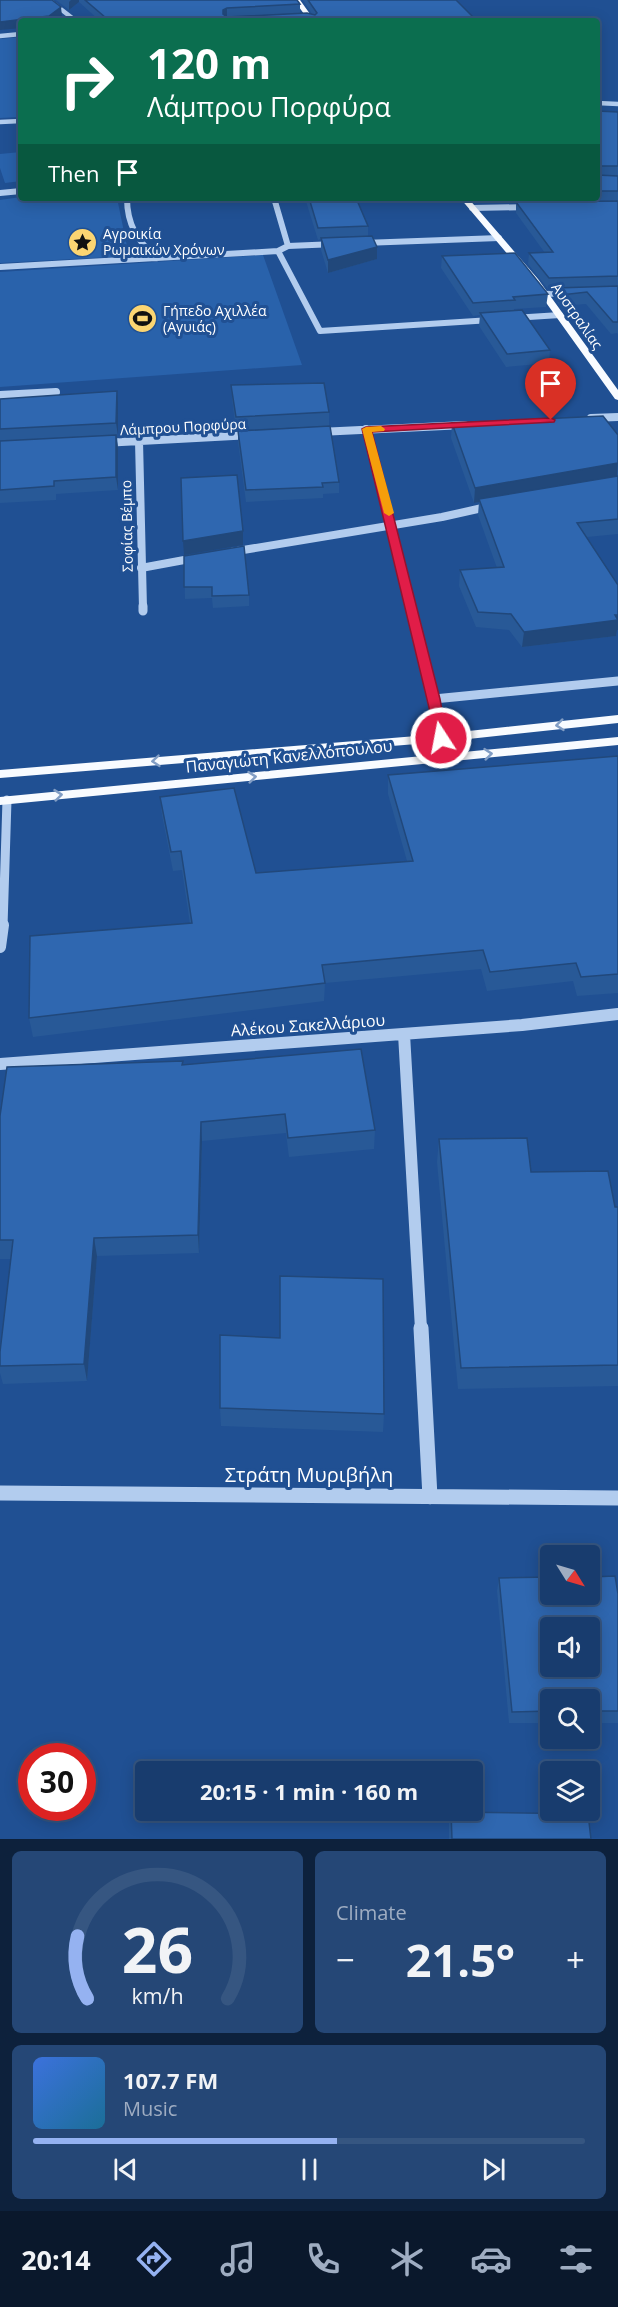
<!DOCTYPE html>
<html lang="en">
<head>
<meta charset="utf-8">
<style>
	body { margin:0; font-family:"Open Sans",sans-serif; background:#254776; color:#f1f3f6; height:100vh; display:flex; flex-direction:column; font-size:22px; white-space:nowrap }
	* { box-sizing:border-box; margin:0 }
	p { font-size:20px; color:#9fadc2 }
	.icon { flex:none; width:33px; height:33px; fill:none; stroke:currentColor; stroke-width:2; stroke-linecap:round; stroke-linejoin:round }
	.map { position:relative; height:1839px; overflow:hidden }
	.details { display:flex; flex-direction:column; gap:12px; padding:12px; background:#0d213c; flex:1 }
	.details>* { flex:none }
	.banner { position:absolute; left:18px; top:18px; width:582px; height:183px; border-radius:6px; box-shadow:0 3px 15px #0003,0 0 0 2px #365681; background:#0b6e4f; color:#fff; overflow:hidden }
	.needle { width:39px; rotate:127deg }
	.tools { position:absolute; left:540px; top:1545px; display:grid; gap:12px }
	.tools a { display:grid; place-items:center; width:60px; height:60px; border-radius:6px; background:#183c6e; box-shadow:0 3px 15px #0003,0 0 0 2px #365681; font-size:30px }
	.speed { position:absolute; left:18px; top:1743px; display:flex; gap:12px; font-size:30px; font-weight:700; text-align:center }
	.speed>* { display:grid; place-content:center; width:78px; height:78px; border-radius:50%; background:#183c6e; box-shadow:0 3px 15px #0003,0 0 0 2px #365681; line-height:1 }
	.speed .limit { border:9px solid #d22; background:#fff; color:#111 }
	.pin { position:absolute; display:grid; place-items:center; width:51px; height:51px; color:#fff; margin:-62px -26px; border-radius:50% 50% 50% 0; rotate:-45deg; box-shadow:0 0 6px #0007 }
	.pin .icon { rotate:45deg }
	.me { position:absolute; width:66px; margin:-33px; rotate:349deg; stroke-linejoin:round; filter:drop-shadow(0 0 4px #0008) }
	.turn { display:flex; align-items:center; gap:21px; height:126px; padding:0 30px; font-size:27px }
	.turn .icon { width:78px; height:78px; stroke-width:2.5 }
	.turn b { display:block; font-size:42px; line-height:51px }
	.then { display:flex; align-items:center; height:57px; padding:0 30px; background:#0003; gap:12px; font-size:22px }
	.big { font-size:45px; font-weight:700; line-height:1.1 }
	.details .tile { flex:1; display:flex; flex-direction:column; justify-content:center; gap:9px; min-width:0; padding:0 21px; border-radius:9px; background:#254776 }
	.details .dial { align-items:center; gap:0 }
	.dial svg { height:156px; overflow:visible; fill:none; stroke:#365681; stroke-width:7; stroke-linecap:round; text-anchor:middle }
	.dial text { fill:#f1f3f6; stroke:none }
	.song { display:flex; align-items:center; gap:18px }
	.cover { width:72px; height:72px; border-radius:9px; background:linear-gradient(135deg,hsl(220 70% 55%),hsl(200 70% 35%)) }
	.played { height:6px; border-radius:3px; background:linear-gradient(90deg,#95b2f1 55%,#365681 55%) }
	.keys { display:flex; justify-content:space-around; direction:ltr }
	.heat { display:flex; justify-content:space-between; align-items:center; font-size:33px; direction:ltr }
	.details .tiles { flex:1; display:grid; gap:12px; grid-template-columns:1fr 1fr }
	.tile:last-child { grid-column:span 2 }
	.trip { position:absolute; left:135px; top:1761px; width:348px; height:60px; border-radius:6px; background:#183c6e; box-shadow:0 3px 15px #0003,0 0 0 2px #365681; font-weight:700; line-height:60px; text-align:center }
	.tab-bar { display:flex; height:96px; justify-content:space-around; align-items:center; background:#0a182c; color:#9fadc2 }
	.tab-bar .icon { width:42px; height:42px }
	.tab-bar .selected { color:#95b2f1 }
	.tab-bar b { font-size:27px; color:#f1f3f6 }
	.map>svg:first-child { display:block }
</style>
</head>
<body>
<div class="map">
<svg width="618" height="1839" viewBox="0 0 618 1839">
	<rect width="100%" height="100%" fill="#205093"/>
	<path fill="#2962ab" d="M21,37V117L0,118V39Z
		M21,152V181L5,183L0,168V154Z
		M21,197L117,198L129,256L0,263V200Z
		M263,255L302,365L0,387V272Z"/>
	<g fill="none" stroke-linecap="round" stroke-linejoin="round">
		<path stroke="#b2ccee" stroke-width="4.5" d="M49,0L76,21
			M0,36L21,34
			M597,103L618,104
			M0,122L21,121"/>
		<path stroke="#b2ccee" stroke-width="6" d="M0,193L21,191
			M127,198C127,224 137,241 157,258
			M274,198L288,246L278,251L320,331L491,320
			M472,208L531,207
			M363,243L499,238
			M288,246L336,244
			M0,267L278,251
			M545,294L570,293
			M513,318L560,315"/>
		<path stroke="#b2ccee" stroke-width="8" d="M0,395L56,392
			M591,418L618,417
			M366,429L411,608
			M319,432L465,425
			M139,441L143,608
			M103,443L252,435
			M231,552L442,517L491,506
			M141,568L195,558"/>
		<path stroke="#b2ccee" stroke-width="9" d="M143,606V611
			M411,606L434,699L441,738
			M434,699L618,681
			M3,926L7,800"/>
		<path stroke="#b2ccee" stroke-width="12" d="M0,947L3,925
			M404,1034L421,1329
			M0,1064L522,1025L618,1014"/>
		<path stroke="#b2ccee" stroke-width="15" d="M421,1328L430,1497
			M0,1493L618,1498"/>
		<path fill="#f8fbff" fill-rule="evenodd" d="M294,0H300L315,21H309Z
			M460,198H468L538,279L618,390V400L615,399L532,283Z
			M618,715V723L441,742L0,778V770L441,734Z
			M618,737V745L0,805V797Z"/>
	</g>
	<path fill="#285997" d="M56,0H297L300,4V13L226,17L312,14L303,0H456L477,21H100L79,2L69,10Z
		M597,111L618,112V334L617,333L611,334L586,304L560,306L555,299L556,288L548,289L528,264L529,253H545L516,213V202H543H508L505,198H597Z
		M305,198H356L368,226V236L377,247V259L328,273L321,250V239L318,240Z
		M442,256L548,294L546,307L514,309V311L550,350L549,363L506,367L479,326L480,315L473,316L441,268Z
		M231,385L329,412V426L236,430L232,398Z
		M0,399L118,403V436H117L118,448V490L56,494V500L0,503Z
		M452,423L618,435V534L587,537L617,630L616,636L522,647L509,630L476,627L459,586L460,570L497,568L478,515L479,502L474,503L451,438Z
		M238,431L339,482V493L323,494V498L246,502L238,442Z
		M184,556L249,595V606L213,608L212,598L185,599Z
		M618,756V993L577,996L573,981L487,991L481,969L325,983L324,1001L33,1037L29,1018L190,924L182,870L173,871L162,815L160,797L256,873L407,861L388,794V775Z
		M183,1065L375,1130L374,1149L289,1157L286,1133L202,1141L199,1253L97,1256L87,1381L3,1384L0,1373V1352L11,1259H0V1116Z
		M439,1139L531,1172L615,1207H618V1386L458,1389L437,1162Z
		M280,1338L384,1414L383,1432L221,1426L220,1408Z
		M499,1578L618,1594V1723H590V1700H550V1723H509L497,1591Z
		M451,1812L591,1839H449V1822Z"/>
	<path fill="#21487b" d="M71,0H79V2L69,10V2Z
		M61,7L62,16L55,21H21V28L0,30V22Z
		M227,8V16L223,21V10Z
		M377,247V259L328,273V260Z
		M117,391L118,403V436L116,423Z
		M116,435L118,448V490L116,477Z
		M618,463L617,478L479,499V502L474,503L475,488Z
		M243,531V545L184,555L183,541Z
		M618,615V630H617L616,636L522,647L524,632Z
		M201,1122L202,1141L199,1253L198,1235Z
		M94,1238L97,1256L87,1381L84,1364Z"/>
	<path fill="#2f67b0" stroke="#21487b" stroke-width="1.5" fill-rule="evenodd" d="M0,0H52L61,7L49,16L0,22Z
		M85,0H297L300,4L227,8L223,10V14L227,17L307,13L315,15L317,13L308,0H456L477,21H108L106,18Z
		M597,111L618,112V166H597Z
		M597,175L618,176V191H597Z
		M309,198H356L368,226L318,228Z
		M618,201V276L549,278L529,253L553,252L516,202Z
		M372,236L377,247L328,260L321,238Z
		M515,253L548,294L513,297L515,300L473,303L442,256Z
		M618,286V322H613L587,292L561,295L556,288Z
		M522,310L550,350L507,354L480,313Z
		M324,383L329,412L236,417L231,385Z
		M117,391L116,423L0,429V399Z
		M603,416L618,435V463L475,488L452,423Z
		M330,426L339,482L322,483L323,487L246,490L238,431Z
		M116,435V477L54,481V486L0,490V441Z
		M237,475L243,531L183,541L181,478Z
		M618,476V519L577,523L618,585V615H615L618,620L524,632L511,614L478,612L460,570L504,567L479,499Z
		M244,546L249,595L212,596V587H184V556Z
		M618,756V974L581,977L576,963L490,972L483,950L322,965L325,983L29,1018L30,936L192,923L181,851L171,852L160,797L234,788L256,873L413,861L388,775Z
		M361,1049L375,1130L288,1138L285,1114L201,1122L198,1235L94,1238L84,1364L0,1366V1352L13,1240H0V1116L7,1067L183,1061L182,1065Z
		M527,1138L531,1172L608,1171L615,1207H618V1365L461,1368L439,1139Z
		M280,1276L383,1279L384,1414L220,1408V1335L280,1338Z
		M615,1576L618,1594V1711H590V1700H550V1711L512,1712L499,1578L550,1577V1594H590V1577ZM550,1628H590V1666H550Z
		M451,1812L588,1814L591,1839H452Z"/>
	<defs><path id="oneway-chevron" d="M-2-3.5L2.5 0L-2 3.5" fill="none" stroke-width="1.6" stroke-linecap="round" stroke-linejoin="round" transform="scale(1.5)"/></defs>
	<g stroke="#819dc4">
		<use href="#oneway-chevron" transform="translate(560 725) rotate(174)"/>
		<use href="#oneway-chevron" transform="translate(488 754) rotate(-6)"/>
		<use href="#oneway-chevron" transform="translate(156 761) rotate(175)"/>
		<use href="#oneway-chevron" transform="translate(252 777) rotate(-6)"/>
		<use href="#oneway-chevron" transform="translate(58 795) rotate(-6)"/>
	</g>
	<path fill="#e11d48" stroke="#92132f" stroke-width="1.5" d="M551,418L555,420L554,422L372,432L440,699L447,738L441,742L437,741L362,429L366,427Z"/>
	<path fill="#f59e0b" d="M381,426L385,429L384,431L372,432L394,513L389,516L384,513L362,429L366,427Z"/>
	<defs>
		<symbol id="sight-disc" viewBox="-11 -11 22 22"><circle r="9.5" fill="#fbd572" stroke="#205093"/><path d="M0-6L1.8-2.2L6-1.7L2.9 1.2L3.7 5.4L0 3.3L-3.7 5.4L-2.9 1.2L-6-1.7L-1.8-2.2Z" fill="#111"/></symbol>
		<symbol id="stadium-disc" viewBox="-11 -11 22 22"><circle r="9.5" fill="#fbd572" stroke="#205093"/><path d="M0-5a6.5 5 0 1 0 0 10a6.5 5 0 1 0 0-10ZM-3.5-1.8h7v3.6h-7Z" fill="#111"/></symbol>
	</defs>
	<g fill-rule="evenodd">
		<use href="#sight-disc" x="66" y="226" width="33" height="33"/>
		<use href="#stadium-disc" x="126" y="302" width="33" height="33"/>
	</g>
	<g text-anchor="middle" stroke-width="6" stroke-linejoin="round" paint-order="stroke">
		<g font-size="14" fill="#fff" stroke="#205093" text-anchor="start">
			<text x="103" y="239">Αγροικία<tspan x="103" dy="16">Ρωμαικών Χρόνων</tspan></text>
			<text x="163" y="316">Γήπεδο Αχιλλέα<tspan x="163" dy="16">(Αγυιάς)</tspan></text>
		</g>
		<g font-size="14" fill="#fff" stroke="#205093">
			<text transform="translate(577 316) rotate(55)" y="5">Αυστραλίας</text>
			<text transform="translate(183 427) rotate(-3)" y="5">Λάμπρου Πορφύρα</text>
			<text transform="translate(127 526) rotate(-91)" y="5">Σοφίας Βέμπο</text>
		</g>
		<g font-size="16" fill="#fff" stroke="#205093">
			<text transform="translate(289 756) rotate(-6)" y="6">Παναγιώτη Κανελλόπουλου</text>
			<text transform="translate(308 1025) rotate(-4)" y="6">Αλέκου Σακελλάριου</text>
		</g>
		<g font-size="20" fill="#fff" stroke="#205093">
			<text x="309" y="1482">Στράτη Μυριβήλη</text>
		</g>
	</g>
</svg>
<div class="tools">
<a><svg class="needle" viewBox="-14 -14 28 28"><path d="M0-13l5 13h-10z" fill="#e53935"/><path d="M0 13l5-13h-10z" fill="#9fadc2"/></svg></a>
<a><svg class="icon" aria-label="sound" viewBox="0 0 24 24"><path d="M4 9h4l5-4v14l-5-4H4zM17 9q2 3 0 6"/></svg></a>
<a><svg class="icon" aria-label="search" viewBox="0 0 24 24"><circle cx="10" cy="10" r="6"/><path d="M15 15l6 6"/></svg></a>
<a><svg class="icon" aria-label="layers" viewBox="0 0 24 24"><path d="M12 4l9 5-9 5-9-5zM3 14l9 5 9-5"/></svg></a>
</div>
<div class="speed"><div class="limit">30</div></div>
<div class="pin" style="left:551px;top:420px;background:#d93025"><svg class="icon" aria-label="arrive" viewBox="0 0 24 24"><path d="M6 21V4h12l-3 4 3 4H6"/></svg></div>
<svg class="me" style="left:441px;top:738px" viewBox="-20 -20 40 40"><circle r="17" fill="#e11d48" stroke="#fff" stroke-width="3"/><path d="M0-11L8 9 0 5-8 9z" fill="#fff"/></svg>
<div class="trip">20:15 · 1 min · 160 m</div>
<div class="banner">
<div class="turn"><svg class="icon" aria-label="right" viewBox="0 0 24 24"><path d="M7 20v-9h11M14 6l5 5-5 5"/></svg><div><b>120 m</b>Λάμπρου Πορφύρα</div></div>
<div class="then">Then<svg class="icon" aria-label="arrive" viewBox="0 0 24 24"><path d="M6 21V4h12l-3 4 3 4H6"/></svg></div>
</div>
</div>
<section class="details">
<div class="tiles">
<div class="tile dial"><svg viewBox="0 0 100 80">
<path d="M14 69A42 42 0 1 1 86 69"/>
<path d="M14 69A42 42 0 0 1 9 37" stroke="#95b2f1"/>
<text x="50" y="56" font-size="32" font-weight="700">26</text>
<text x="50" y="72" font-size="11">km/h</text>
</svg></div>
<div class="tile"><p>Climate</p>
<div class="heat"><a>−</a><b class="big">21.5°</b><a>+</a></div>
</div>
<div class="tile">
<div class="song"><i class="cover"></i><div><b>107.7 FM</b><p>Music</p></div></div>
<div class="played"></div>
<div class="keys"><svg class="icon" aria-label="previous" viewBox="0 0 24 24"><path d="M18 5L8 12l10 7zM5 5v14"/></svg><svg class="icon" aria-label="pause" viewBox="0 0 24 24"><path d="M8 5v14M16 5v14"/></svg><svg class="icon" aria-label="next" viewBox="0 0 24 24"><path d="M6 5l10 7-10 7zM19 5v14"/></svg></div>
</div>
</div>
</section>
<nav class="tab-bar">
<b>20:14</b>
<svg class="icon selected" aria-label="directions" viewBox="0 0 24 24"><path d="M12 3l9 9-9 9-9-9zM9 14v-3h6M13 9l2 2-2 2"/></svg>
<svg class="icon" aria-label="music" viewBox="0 0 24 24"><path d="M9 18V5l10-2v13"/><circle cx="6" cy="18" r="3"/><circle cx="16" cy="16" r="3"/></svg>
<svg class="icon" aria-label="phone" viewBox="0 0 24 24"><path d="M5 4h4l2 5-3 2q2 4 5 5l2-3 5 2v4C11 20 4 13 5 4z"/></svg>
<svg class="icon" aria-label="climate" viewBox="0 0 24 24"><path d="M12 3v18M4 7l16 10M4 17L20 7"/></svg>
<svg class="icon" aria-label="car" viewBox="0 0 24 24"><path d="M5 17H2v-5l4-1 3-4h7l3 4 3 1v5h-3M9 17h6M6 11h13"/><circle cx="7" cy="17" r="2"/><circle cx="17" cy="17" r="2"/></svg>
<svg class="icon" aria-label="filters" viewBox="0 0 24 24"><path d="M4 7h16M4 17h16"/><circle cx="9" cy="7" r="2"/><circle cx="15" cy="17" r="2"/></svg>
</nav>
</body>
</html>
